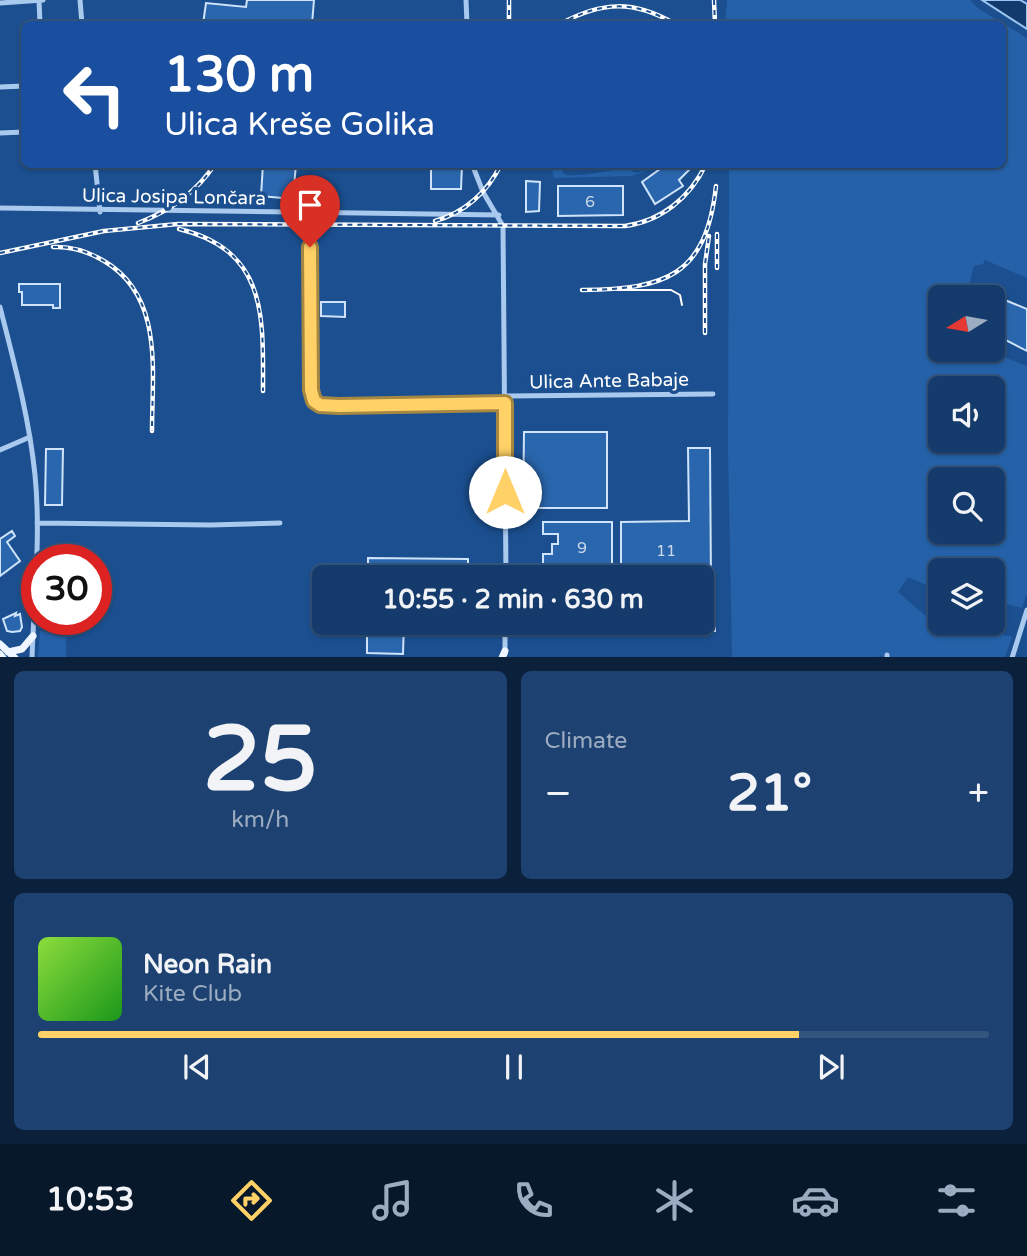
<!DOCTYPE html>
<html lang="en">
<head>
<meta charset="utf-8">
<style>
	body { margin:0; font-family:"Varela Round",sans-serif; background:#1d4271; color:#f1f3f6; height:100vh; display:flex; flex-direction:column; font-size:26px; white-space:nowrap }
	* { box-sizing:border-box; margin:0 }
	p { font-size:23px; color:#9dadc1 }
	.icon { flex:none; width:38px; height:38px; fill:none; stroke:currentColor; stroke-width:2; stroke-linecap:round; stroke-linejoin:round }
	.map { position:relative; height:657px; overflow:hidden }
	.details { display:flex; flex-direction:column; gap:14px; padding:14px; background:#0b203b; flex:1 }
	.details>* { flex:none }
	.hud { position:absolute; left:21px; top:21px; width:985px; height:147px; border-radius:10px; box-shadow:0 2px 5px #0004,0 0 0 2px #33557e; background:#1a4fa0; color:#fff; overflow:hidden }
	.needle { width:46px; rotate:259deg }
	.buttons { position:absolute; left:928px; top:285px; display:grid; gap:14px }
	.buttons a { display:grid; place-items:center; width:77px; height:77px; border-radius:10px; background:#143b6b; box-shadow:0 2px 5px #0004,0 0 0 2px #33557e; font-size:35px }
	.speed { position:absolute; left:21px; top:544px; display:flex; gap:14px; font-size:35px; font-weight:700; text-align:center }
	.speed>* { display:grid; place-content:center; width:91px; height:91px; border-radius:50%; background:#143b6b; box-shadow:0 2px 5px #0004,0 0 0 2px #33557e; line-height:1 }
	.speed .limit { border:10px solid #d22; background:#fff; color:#111 }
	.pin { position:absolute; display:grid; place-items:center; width:60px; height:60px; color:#fff; margin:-72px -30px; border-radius:50% 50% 50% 0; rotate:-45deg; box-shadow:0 0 7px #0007 }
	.pin .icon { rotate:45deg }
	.me { position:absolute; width:77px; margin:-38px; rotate:0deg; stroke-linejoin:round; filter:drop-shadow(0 0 5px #0008) }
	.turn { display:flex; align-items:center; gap:24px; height:147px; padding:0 28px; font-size:32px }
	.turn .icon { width:91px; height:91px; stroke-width:2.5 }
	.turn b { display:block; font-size:49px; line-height:60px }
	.big { font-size:52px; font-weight:700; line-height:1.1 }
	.details .card { flex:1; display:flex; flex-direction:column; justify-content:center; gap:10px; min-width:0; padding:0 24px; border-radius:10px; background:#1d4271 }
	.details .dial { align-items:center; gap:0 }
	.dial b { font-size:91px; line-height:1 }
	.song { display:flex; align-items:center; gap:21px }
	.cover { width:84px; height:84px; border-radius:10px; background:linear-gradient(135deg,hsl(90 70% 55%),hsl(120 70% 35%)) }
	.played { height:7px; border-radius:4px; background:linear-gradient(90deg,#ffd166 80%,#33557e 80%) }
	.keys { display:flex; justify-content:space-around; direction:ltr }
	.heat { display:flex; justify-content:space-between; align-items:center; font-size:38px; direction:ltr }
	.details .tiles { flex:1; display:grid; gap:14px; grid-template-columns:1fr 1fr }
	.card:last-child { grid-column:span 2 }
	.trip { position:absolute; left:312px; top:565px; width:402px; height:70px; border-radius:10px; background:#143b6b; box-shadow:0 2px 5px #0004,0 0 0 2px #33557e; font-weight:700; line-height:70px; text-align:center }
	.dock { display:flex; height:112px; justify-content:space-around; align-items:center; background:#08182b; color:#9dadc1 }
	.dock .icon { width:49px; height:49px }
	.dock .selected { color:#ffd166 }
	.dock b { font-size:32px; color:#f1f3f6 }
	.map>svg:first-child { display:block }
</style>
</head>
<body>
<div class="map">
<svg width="1027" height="658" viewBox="0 0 1027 658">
	<rect width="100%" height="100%" fill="#1b4f8f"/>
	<path fill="#2461a8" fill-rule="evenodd" d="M727,0H970L979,9L1027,38V278L985,260L983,264L974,266L966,297L940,298V350H986L1027,366V593L1022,608L992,601V570H940V591L908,577L898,592L927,617L940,619V623H957L1012,637L1005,657L890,658L884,655L883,658L880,655L879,658L732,657L728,451L729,165L1003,164V24H725ZM940,388H992V441H940ZM940,480H992V532H940Z
		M552,165H559L565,175C587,177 607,170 629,168L635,173L651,169L632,176L554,178Z
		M40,631L66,632V657H38Z"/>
	<path fill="#123a6d" stroke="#9cc4f0" stroke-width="2" d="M982,0H1020L1027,4V29Z"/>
	<path fill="#2a66ad" stroke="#cfe3fa" stroke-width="2" d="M247,0H314L312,24H203L206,3L246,7Z
		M263,164H296L293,199L261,196Z
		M431,164H462L461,189H431Z
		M667,164H695L679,180L683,186L655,204L642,182Z
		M526,181L540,182L539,211L526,212Z
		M558,186H623V215L558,216Z
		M19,284H60V308H53V305H22V292H19Z
		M978,289L1027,309V351L992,333V298H974Z
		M321,302H345V317L321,316Z
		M524,432H607V508H523Z
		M688,448H710L711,585H715V631L622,632V623H702V578H621V522L689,521Z
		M46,449H63L62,505H45Z
		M543,522H612V578H543V554H552V544H558V534H543Z
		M12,531L15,536L7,542L20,561L0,576V539Z
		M368,558L468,559V578H368Z
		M16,613L15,616L20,614L22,627L20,631L12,632L7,631L3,619Z
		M367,623H404L403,654L367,653Z
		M542,623H611V634L542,633Z"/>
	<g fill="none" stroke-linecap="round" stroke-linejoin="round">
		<path stroke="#a9c9ee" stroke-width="5" d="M39,0L40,24
			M80,0L82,24
			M466,0L467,24
			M0,3L43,0
			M0,87L24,86
			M0,133L24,132
			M95,164L100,212
			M472,164L483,192L503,226L506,578
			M0,208L499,215
			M310,214L311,390L314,401L320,405L339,406L505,403
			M0,307C14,362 29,417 35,475C41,535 34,597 32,658
			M505,396L713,394
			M0,450L30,437
			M37,523L211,525L280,523
			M505,654V623
			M887,658V655
			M1012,658L1027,610"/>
		<path stroke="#f0f6ff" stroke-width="7" d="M0,644L15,658
			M8,652L22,649L33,636
			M0,654L3,658
			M502,658L505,651"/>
		<path stroke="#fff" stroke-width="2" d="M617,290H671L680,295L682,305"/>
		<defs>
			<path id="rail" d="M509,0V24
				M714,0L715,24
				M560,24C602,1 634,0 675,24
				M435,221C464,213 488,192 501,164
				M138,223C170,211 196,193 215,164
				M179,229C268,250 263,318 263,391
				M717,234V268
				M53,247C71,246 89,252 104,261C164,296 152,371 152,431
				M0,253L104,231L178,224L625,226C661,221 690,198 706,164
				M582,290C665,289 706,277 716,186
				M705,333V264L709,236"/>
		</defs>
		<use href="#rail" stroke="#fff" stroke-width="4.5"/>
		<use href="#rail" stroke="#1b4f8f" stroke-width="2" stroke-dasharray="5" stroke-linecap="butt"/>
	</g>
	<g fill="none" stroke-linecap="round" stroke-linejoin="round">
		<defs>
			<path id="route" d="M310,247L311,390L314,401L320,405L339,406L505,403V492"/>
		</defs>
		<use href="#route" stroke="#a68842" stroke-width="18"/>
		<use href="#route" stroke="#ffd166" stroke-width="12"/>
	</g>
	<g text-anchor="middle" stroke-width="7" stroke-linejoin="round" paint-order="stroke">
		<g font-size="16" fill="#cad9ea">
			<text x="590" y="207">6</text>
			<text x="582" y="553">9</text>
			<text x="666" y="556">11</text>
		</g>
		<g font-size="19" fill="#fff" stroke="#1b4f8f">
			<text transform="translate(174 196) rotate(1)" y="7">Ulica Josipa Lončara</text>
			<text transform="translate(609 380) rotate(-1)" y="7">Ulica Ante Babaje</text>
		</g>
	</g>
</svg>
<div class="buttons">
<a><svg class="needle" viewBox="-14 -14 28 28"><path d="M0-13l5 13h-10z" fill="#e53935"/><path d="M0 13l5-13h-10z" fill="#9dadc1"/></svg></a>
<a><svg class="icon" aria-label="sound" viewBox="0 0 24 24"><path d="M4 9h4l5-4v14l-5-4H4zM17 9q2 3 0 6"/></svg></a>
<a><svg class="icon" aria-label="search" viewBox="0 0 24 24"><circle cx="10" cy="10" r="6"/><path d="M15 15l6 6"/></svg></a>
<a><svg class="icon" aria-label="layers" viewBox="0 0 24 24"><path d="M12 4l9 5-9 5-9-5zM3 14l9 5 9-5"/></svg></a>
</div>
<div class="speed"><div class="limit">30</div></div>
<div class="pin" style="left:310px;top:247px;background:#d93025"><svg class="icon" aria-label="arrive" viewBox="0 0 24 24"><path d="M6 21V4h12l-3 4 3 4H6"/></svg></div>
<svg class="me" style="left:505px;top:492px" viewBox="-20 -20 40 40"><circle r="19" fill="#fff"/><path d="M0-13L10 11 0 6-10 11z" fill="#ffd166"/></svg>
<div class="trip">10:55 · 2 min · 630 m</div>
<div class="hud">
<div class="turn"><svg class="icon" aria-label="left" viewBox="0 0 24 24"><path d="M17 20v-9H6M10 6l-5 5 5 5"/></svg><div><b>130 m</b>Ulica Kreše Golika</div></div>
</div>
</div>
<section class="details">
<div class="tiles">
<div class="card dial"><b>25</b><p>km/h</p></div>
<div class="card"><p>Climate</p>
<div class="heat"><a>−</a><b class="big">21°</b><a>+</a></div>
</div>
<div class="card">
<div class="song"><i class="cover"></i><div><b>Neon Rain</b><p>Kite Club</p></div></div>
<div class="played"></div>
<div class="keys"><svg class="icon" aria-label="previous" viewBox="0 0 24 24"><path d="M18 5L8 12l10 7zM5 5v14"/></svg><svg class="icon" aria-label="pause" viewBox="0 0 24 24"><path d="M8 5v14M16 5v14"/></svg><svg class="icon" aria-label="next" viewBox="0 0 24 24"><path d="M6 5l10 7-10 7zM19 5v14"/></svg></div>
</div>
</div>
</section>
<nav class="dock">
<b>10:53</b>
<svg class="icon selected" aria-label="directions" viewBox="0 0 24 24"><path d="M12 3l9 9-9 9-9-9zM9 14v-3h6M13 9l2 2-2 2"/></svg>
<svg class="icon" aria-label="music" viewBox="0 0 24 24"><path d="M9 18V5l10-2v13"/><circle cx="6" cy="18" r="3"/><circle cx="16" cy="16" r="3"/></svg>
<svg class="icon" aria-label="phone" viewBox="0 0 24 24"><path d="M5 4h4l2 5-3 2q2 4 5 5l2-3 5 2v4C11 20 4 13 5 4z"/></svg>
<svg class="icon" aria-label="climate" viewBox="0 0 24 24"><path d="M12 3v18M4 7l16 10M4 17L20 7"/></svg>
<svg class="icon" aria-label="car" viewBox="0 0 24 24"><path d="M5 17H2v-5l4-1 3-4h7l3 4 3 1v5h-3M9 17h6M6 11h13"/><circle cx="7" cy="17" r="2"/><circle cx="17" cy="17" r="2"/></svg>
<svg class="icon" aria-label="filters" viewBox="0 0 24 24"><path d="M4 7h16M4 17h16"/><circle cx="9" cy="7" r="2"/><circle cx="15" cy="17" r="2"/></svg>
</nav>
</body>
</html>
